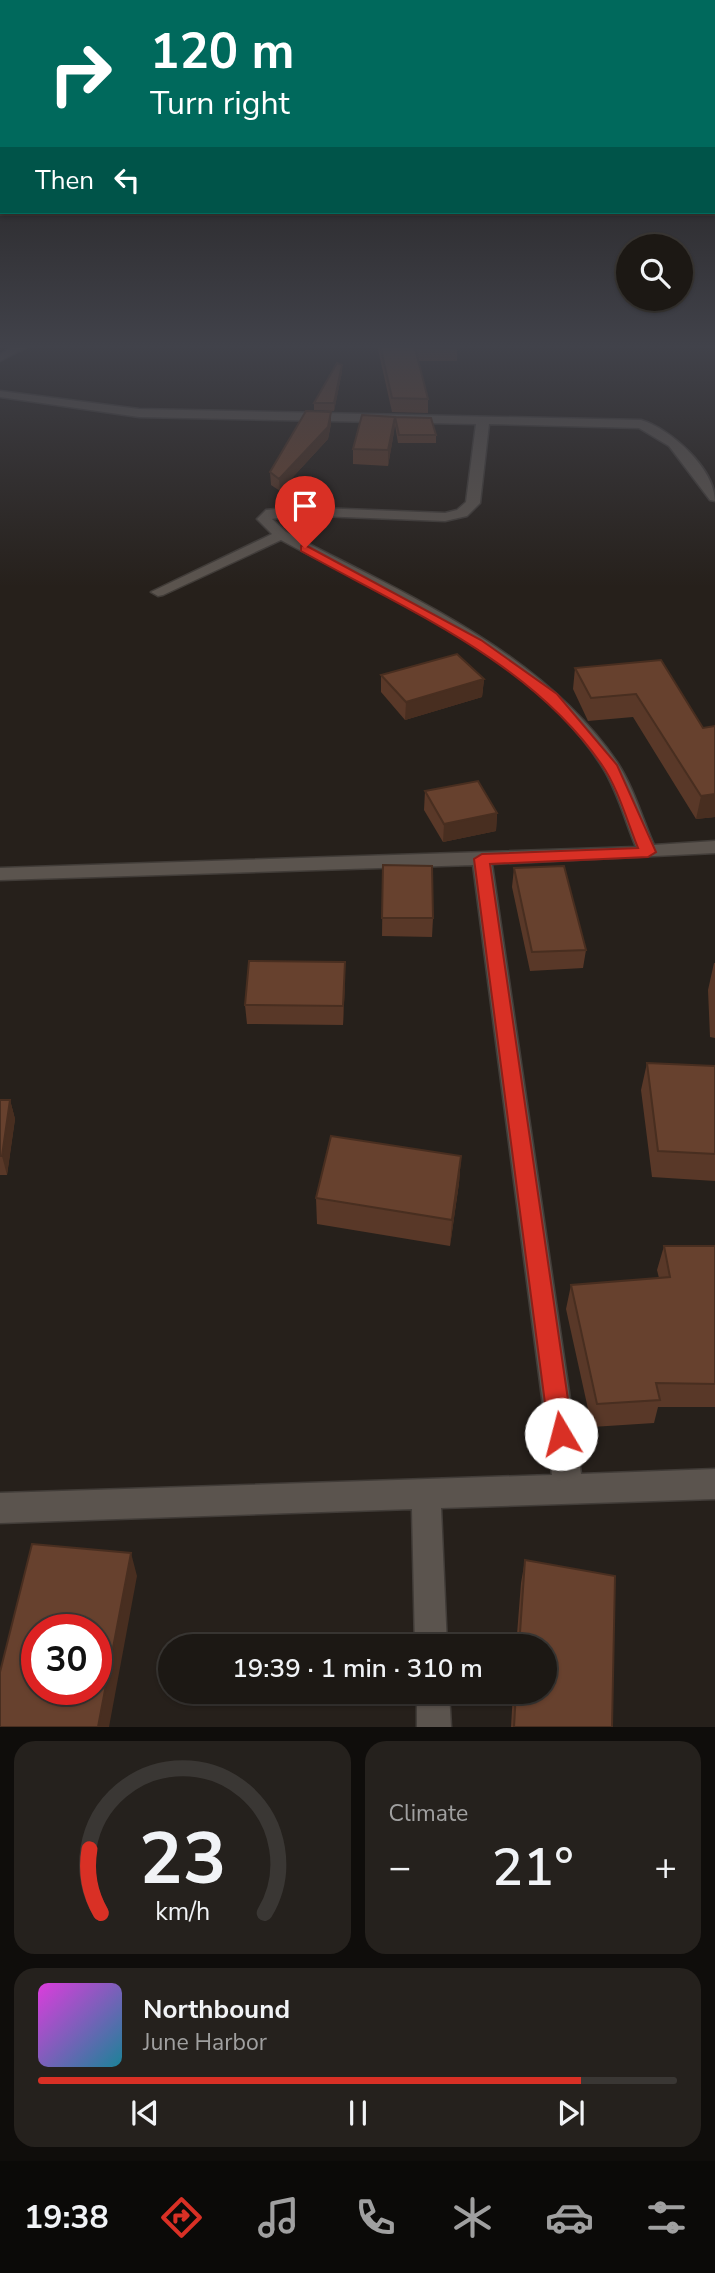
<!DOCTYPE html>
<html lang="en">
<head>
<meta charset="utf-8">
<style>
	body { margin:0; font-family:"Nunito Sans",sans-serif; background:#25211d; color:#f1f3f6; height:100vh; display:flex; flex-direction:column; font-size:26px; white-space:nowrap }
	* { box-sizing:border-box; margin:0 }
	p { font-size:23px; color:#a0a0a0 }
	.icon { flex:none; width:38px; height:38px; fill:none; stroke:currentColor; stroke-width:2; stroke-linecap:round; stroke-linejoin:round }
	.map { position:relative; height:1727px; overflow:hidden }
	.panel { display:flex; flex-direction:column; gap:14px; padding:14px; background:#0f0d0b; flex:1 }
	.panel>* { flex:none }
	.banner { position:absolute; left:0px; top:0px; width:716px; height:214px; box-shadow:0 2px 5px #0004,0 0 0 2px #3a3734; background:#00695c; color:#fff; overflow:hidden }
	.tools { position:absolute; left:616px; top:234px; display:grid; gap:14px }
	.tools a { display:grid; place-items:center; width:77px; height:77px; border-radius:50%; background:#1c1814; box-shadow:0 2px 5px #0004,0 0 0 2px #3a3734; font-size:35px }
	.speed { position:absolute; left:21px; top:1614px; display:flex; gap:14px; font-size:35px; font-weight:700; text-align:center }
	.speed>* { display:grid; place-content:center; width:91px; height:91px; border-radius:50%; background:#1c1814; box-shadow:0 2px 5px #0004,0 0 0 2px #3a3734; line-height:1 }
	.speed .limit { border:10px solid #d22; background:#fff; color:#111 }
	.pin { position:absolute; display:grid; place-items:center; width:60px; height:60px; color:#fff; margin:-72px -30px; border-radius:50% 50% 50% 0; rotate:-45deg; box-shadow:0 0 7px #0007 }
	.pin .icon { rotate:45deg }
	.me { position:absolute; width:77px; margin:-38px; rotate:352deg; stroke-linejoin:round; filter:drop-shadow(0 0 5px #0008) }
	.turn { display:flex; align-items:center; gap:24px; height:147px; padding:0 35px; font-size:32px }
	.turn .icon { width:91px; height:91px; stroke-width:2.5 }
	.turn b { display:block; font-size:49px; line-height:60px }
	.then { display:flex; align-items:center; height:66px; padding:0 35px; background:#0003; gap:14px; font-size:26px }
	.big { font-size:52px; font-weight:600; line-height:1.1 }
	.panel .card { flex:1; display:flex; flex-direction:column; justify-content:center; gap:10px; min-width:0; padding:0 24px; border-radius:21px; background:#25211d }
	.panel .dial { align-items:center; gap:0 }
	.dial svg { height:182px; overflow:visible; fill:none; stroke:#3a3734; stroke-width:7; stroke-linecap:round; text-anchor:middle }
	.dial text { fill:#f1f3f6; stroke:none }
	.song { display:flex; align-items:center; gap:21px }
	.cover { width:84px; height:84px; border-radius:10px; background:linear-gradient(135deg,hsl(300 70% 55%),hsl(190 70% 35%)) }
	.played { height:7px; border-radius:4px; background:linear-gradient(90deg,#d93025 85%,#3a3734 85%) }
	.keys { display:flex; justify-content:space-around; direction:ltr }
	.heat { display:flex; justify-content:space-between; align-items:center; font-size:38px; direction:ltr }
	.panel .tiles { flex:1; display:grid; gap:14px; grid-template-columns:1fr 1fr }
	.card:last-child { grid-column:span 2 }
	.trip { position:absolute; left:158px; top:1634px; width:399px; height:70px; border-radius:35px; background:#1c1814; box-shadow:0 2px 5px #0004,0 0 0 2px #3a3734; font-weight:600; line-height:70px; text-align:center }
	.dock { display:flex; height:112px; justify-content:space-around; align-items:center; background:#0b0a08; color:#a0a0a0 }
	.dock .icon { width:49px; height:49px }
	.dock .selected { color:#d93025 }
	.dock b { font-size:32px; color:#f1f3f6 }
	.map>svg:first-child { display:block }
</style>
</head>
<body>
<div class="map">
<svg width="715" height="1727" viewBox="0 0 715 1727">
	<rect width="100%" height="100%" fill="#26201b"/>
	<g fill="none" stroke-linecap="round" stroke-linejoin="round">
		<defs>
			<path id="minor" d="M17,345H31L0,361V354Z
				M0,391L139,409L641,420C671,429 715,469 715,501L710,500L669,446L639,428L489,424L480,503L467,516L445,521L294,515L272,519L286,532C402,593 540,650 617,762C634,788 642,818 654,845L715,841V853L492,864L581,1474L715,1469V1499L441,1508L447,1647H415L412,1509L0,1523V1493L552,1475L473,865L0,880V868L636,847C625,821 618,792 603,768C536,660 389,598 281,540L163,595L158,596L151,592L272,534L257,519L266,510L294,507L445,513L457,510L466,502L476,424L139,417L0,397Z
				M417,1692H449L451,1727H417Z"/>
		</defs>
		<use href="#minor" stroke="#413c38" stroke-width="3"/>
		<use href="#minor" fill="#5b544e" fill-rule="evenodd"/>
	</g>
	<path fill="#593828" d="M377,345H457V361H418L428,399V413L392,412Z
		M342,365V372L334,411L314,410V403Z
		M395,417L436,435V443H398L395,425L394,432L388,466L353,464V449Z
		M331,424L328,439L280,491L271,485L270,472Z
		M661,660L703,728L715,726V817L696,819L633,717L588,721L573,689L575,668Z
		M381,675L484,679L482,697L405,720L381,692Z
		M425,791L497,813L496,831L443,842L424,810Z
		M383,865L433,918L432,937L382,936Z
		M514,868L586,950L583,968L530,971L512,887Z
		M714,963H715V1038L710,1037L708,990Z
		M345,981L343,1025L247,1024L245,1005Z
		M647,1063L715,1066V1181L652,1177L641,1090Z
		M0,1100H10L15,1119L7,1175H0Z
		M461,1156L459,1183L450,1246L317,1224L316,1198Z
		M664,1246H715V1407H658L654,1423L592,1427L566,1309L571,1285L659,1278L657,1270Z
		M525,1560L612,1727H511L513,1692H544V1647H516L521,1583Z"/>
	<path fill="#482e20" d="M342,365V372L334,411V403Z
		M331,412V424L328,439L280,491L279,479Z
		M395,417L394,432L388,466V450Z
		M484,679L482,697L405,720L406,702Z
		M715,794V817L696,819L701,796Z
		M497,813L496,831L443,842L444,824Z
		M345,962V981L343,1025V1006Z
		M10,1100L15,1119L7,1175L2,1156Z
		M461,1156L459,1183L450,1246L452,1220Z
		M131,1553L137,1576L109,1727H98Z"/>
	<path fill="#67412e" stroke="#482e20" stroke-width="2" fill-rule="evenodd" d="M380,345H457L458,348H415L428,399L392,398Z
		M337,363L342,365L334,403H314Z
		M306,411L331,412L328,427L279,479L270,472Z
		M362,415L395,417L388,450L353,449Z
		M395,417L431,418L436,435H399Z
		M457,654L484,679L406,702L381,675Z
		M661,660L703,728L715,726V794L701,796L636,694L591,698L575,668Z
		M478,781L497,813L444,824L425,791Z
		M383,865L432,866L433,918H382Z
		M564,866L586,950L532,952L514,868Z
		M249,961L345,962L343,1006L245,1005Z
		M647,1063L715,1066V1154L658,1151Z
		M0,1100H10L2,1156H0Z
		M331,1136L461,1156L452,1220L316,1198Z
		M664,1246H715V1384L656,1383L660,1400L597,1404L571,1285L670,1277Z
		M32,1544L131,1553L98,1727H0V1672ZM37,1629H96V1689H37Z
		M525,1560L615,1576L612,1727H514L516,1692H544V1647H519Z"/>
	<linearGradient id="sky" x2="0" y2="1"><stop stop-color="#15120f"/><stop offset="0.59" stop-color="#41424a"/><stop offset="1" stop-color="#41424a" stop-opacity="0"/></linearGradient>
	<rect width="715" height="587" fill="url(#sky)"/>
	<path fill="#d93025" stroke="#8d1f18" stroke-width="2" d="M305,545L481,640L557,694L617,765L656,852L648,857L490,864L573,1434L570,1442L561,1446L553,1442L549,1434L474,859L482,854L638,848C627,821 618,788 602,765C530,661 407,610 301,551V546Z"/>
</svg>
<div class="tools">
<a><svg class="icon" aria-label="search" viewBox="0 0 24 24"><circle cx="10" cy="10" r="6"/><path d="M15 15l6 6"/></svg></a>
</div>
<div class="speed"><div class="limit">30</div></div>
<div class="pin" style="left:305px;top:548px;background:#d93025"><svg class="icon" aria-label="arrive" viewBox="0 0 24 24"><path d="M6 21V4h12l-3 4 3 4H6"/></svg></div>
<svg class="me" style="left:561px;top:1434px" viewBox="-20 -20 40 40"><circle r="19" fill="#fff"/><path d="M0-13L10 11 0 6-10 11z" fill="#d93025"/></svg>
<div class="trip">19:39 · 1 min · 310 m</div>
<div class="banner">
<div class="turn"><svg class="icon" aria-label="right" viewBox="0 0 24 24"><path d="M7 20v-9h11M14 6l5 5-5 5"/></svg><div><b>120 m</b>Turn right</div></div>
<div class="then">Then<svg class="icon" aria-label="left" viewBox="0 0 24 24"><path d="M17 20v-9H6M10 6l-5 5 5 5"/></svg></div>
</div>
</div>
<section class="panel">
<div class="tiles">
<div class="card dial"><svg viewBox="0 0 100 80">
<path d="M14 69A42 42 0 1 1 86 69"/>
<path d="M14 69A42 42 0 0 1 9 41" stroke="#d93025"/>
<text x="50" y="56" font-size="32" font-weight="700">23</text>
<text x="50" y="72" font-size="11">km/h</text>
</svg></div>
<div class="card"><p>Climate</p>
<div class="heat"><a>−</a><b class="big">21°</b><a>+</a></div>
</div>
<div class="card">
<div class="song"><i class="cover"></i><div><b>Northbound</b><p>June Harbor</p></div></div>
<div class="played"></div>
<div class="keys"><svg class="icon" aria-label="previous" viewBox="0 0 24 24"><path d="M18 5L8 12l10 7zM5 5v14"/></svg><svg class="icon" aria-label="pause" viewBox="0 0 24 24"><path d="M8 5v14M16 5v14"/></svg><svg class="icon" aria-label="next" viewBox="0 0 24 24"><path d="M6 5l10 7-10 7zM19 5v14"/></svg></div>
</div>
</div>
</section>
<nav class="dock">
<b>19:38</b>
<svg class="icon selected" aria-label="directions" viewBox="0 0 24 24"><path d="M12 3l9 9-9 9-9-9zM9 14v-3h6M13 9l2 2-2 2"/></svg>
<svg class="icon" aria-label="music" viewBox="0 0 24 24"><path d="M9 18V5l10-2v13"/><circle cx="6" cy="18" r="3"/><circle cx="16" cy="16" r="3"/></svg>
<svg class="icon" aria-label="phone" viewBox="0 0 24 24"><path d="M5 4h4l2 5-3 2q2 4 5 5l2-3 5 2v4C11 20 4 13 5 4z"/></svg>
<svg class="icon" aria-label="climate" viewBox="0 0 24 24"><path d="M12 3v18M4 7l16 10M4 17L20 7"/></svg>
<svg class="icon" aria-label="car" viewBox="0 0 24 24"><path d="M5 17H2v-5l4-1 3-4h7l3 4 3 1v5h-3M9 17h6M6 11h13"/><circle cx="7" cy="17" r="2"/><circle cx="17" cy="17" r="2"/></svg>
<svg class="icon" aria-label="filters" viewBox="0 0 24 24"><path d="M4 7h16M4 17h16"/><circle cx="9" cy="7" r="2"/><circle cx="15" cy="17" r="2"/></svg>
</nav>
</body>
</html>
